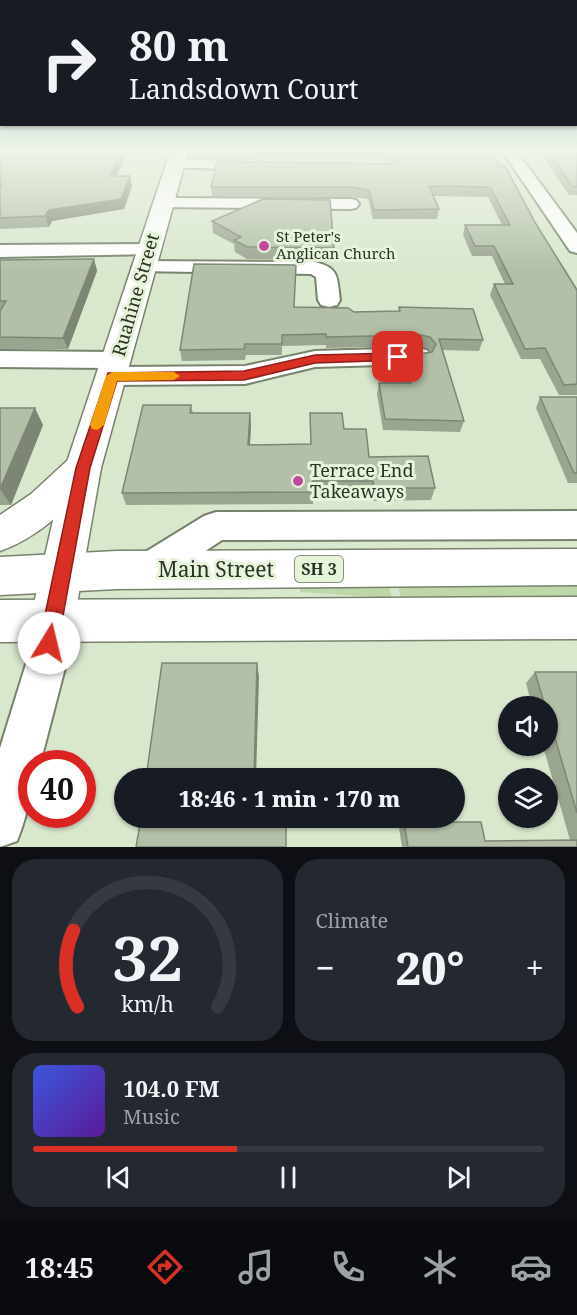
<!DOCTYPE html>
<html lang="en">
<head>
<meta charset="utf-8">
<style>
	body { margin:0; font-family:"Noto Serif",serif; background:#242831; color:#f1f3f6; height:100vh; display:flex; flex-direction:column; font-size:22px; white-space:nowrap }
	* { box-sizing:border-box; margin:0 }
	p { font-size:20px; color:#9ea1a6 }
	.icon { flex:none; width:33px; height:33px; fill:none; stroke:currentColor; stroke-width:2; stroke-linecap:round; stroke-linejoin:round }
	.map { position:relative; height:847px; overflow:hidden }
	.sheet { display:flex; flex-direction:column; gap:12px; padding:12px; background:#0d0f14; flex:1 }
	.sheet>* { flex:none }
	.banner { position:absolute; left:0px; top:0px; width:578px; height:126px; box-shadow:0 2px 4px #0004; background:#171b24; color:#f1f3f6; overflow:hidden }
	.buttons { position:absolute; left:498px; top:696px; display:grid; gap:12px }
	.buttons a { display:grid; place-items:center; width:60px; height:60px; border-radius:50%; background:#171b24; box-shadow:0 2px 4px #0004; font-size:30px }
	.speed { position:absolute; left:18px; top:750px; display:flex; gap:12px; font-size:30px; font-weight:700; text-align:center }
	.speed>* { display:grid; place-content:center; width:78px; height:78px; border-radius:50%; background:#171b24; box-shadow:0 2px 4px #0004; line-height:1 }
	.speed .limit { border:9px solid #d22; background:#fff; color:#111 }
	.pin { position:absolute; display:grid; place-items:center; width:51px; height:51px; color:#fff; margin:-26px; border-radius:12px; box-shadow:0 3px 9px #0006 }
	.me { position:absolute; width:66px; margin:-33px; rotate:9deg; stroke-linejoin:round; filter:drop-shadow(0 0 4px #0008) }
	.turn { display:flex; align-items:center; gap:21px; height:126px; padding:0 30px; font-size:27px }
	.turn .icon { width:78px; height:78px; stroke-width:2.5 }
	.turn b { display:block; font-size:42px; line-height:51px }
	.big { font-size:45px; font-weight:800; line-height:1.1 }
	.sheet .tile { flex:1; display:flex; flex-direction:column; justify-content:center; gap:9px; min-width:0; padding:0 21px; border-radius:24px; background:#242831 }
	.sheet .dial { align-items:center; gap:0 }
	.dial svg { height:156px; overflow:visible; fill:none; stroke:#363941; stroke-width:7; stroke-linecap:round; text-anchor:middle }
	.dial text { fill:#f1f3f6; stroke:none }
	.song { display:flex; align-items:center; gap:18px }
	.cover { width:72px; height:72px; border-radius:9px; background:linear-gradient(135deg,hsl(230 70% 55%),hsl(270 70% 35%)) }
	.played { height:6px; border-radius:3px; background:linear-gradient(90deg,#d93025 40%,#363941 40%) }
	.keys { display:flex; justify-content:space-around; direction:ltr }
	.heat { display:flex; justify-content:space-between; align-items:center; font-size:33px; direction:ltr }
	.sheet .tiles { flex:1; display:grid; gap:12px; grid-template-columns:1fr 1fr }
	.tile:last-child { grid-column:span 2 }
	.trip { position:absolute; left:114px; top:768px; width:351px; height:60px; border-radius:30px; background:#171b24; box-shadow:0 2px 4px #0004; font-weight:800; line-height:60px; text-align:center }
	.tabs { display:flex; height:96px; justify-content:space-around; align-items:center; background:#090b0e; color:#9ea1a6 }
	.tabs .icon { width:42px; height:42px }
	.tabs .on { color:#d93025 }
	.tabs b { font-size:27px; color:#f1f3f6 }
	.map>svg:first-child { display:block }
</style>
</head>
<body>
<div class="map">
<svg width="577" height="847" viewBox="0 0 577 847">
	<rect width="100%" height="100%" fill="#d9e7cd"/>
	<path fill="#bed7a7" d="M577,584V599H401L398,585Z
		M389,586L392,598L300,592V587Z"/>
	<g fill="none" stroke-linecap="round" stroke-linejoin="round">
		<defs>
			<path id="minor" d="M503,152H517L577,233V253L570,251Z
				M175,159L255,160L263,165L255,170L169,167L167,164L169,161Z
				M163,198L350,199L356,200L359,204L356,208L350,209L157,207L154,203L157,199Z
				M148,244L155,246L158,250L155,254L0,257V245Z
				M143,261L315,262C340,268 337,278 340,300L337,305L329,307L321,305L318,300L316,277L311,274L136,271L132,267L136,263Z
				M418,348L427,350L431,356L427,362L418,364L315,367L245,384L112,385L103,382L99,376L103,370L108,368L0,367V351L117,352L126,354L130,360L126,366L122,367L245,366L315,351Z
				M577,511V539L222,540L160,581L147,586L134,581L129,570L134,559L204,516L216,512Z
				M52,603L65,608L71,621L66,664L40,764H32C32,793 28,813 17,841L0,847V748L26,664L33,621L39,608Z"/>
			<path id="major" d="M170,152H188L101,468L74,621L67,636L52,642L37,636L30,621L65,468Z"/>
			<path id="highway" d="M83,454L96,458L101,468L96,478C67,508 40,537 0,551V515L31,494L70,458Z
				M577,549V585L117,589L0,595V557L117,551Z
				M577,597V639L0,642V600Z"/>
		</defs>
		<use href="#minor" stroke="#77836c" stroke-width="4"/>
		<use href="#major" stroke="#77836c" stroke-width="3"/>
		<use href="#highway" stroke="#77836c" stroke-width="3"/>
		<use href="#minor" fill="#fff" fill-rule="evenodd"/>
		<use href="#major" fill="#fff" fill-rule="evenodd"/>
		<use href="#highway" fill="#fff" fill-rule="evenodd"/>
	</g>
	<path fill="#9aa590" d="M0,152H21L20,153L117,176L132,186L124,209L52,221L49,227L0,229Z
		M218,152H491L577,290V395H559L540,359H521L490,295L494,284H505L492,256H472L463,235L465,225H502L488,197L433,196L439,209L437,219H373L368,199L350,197L212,196L211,187L390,164L393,162L389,159L218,157Z
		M540,152H577V195H569Z
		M212,221L334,248V260L247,259L235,252L234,244L213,233Z
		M94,259L97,271L68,349H0V260Z
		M294,307L354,312H398L399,307L483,340L479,351L442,350L464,421L460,432L383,430L377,394L379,383H406L403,367L405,356L431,352L427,348L418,346L326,348V345L282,346V355H246L245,360L182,361L180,350Z
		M540,397H577V483H568L536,408Z
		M191,405L193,413H250L251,426L250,445L310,444V413L344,429L369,457L435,488L431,500L371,501L370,493H313V504L126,505L122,493Z
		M0,408L43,425L11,505H0Z
		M535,672H577V847H402L399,828L404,822L485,841L570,840L543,746H548V706H532L526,683Z"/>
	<path fill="#7d8675" d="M8,152H21L11,163L7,153Z
		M121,152H128L112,186L110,176Z
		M130,176L132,186L124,209L52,221L49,227L45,216L49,210Z
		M94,259L97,271L68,349L63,338Z
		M35,408L43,425L11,505L0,489Z
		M250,413L251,426L249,457L248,445Z
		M257,663L259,677L256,778H254Z"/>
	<path fill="#b3c0a7" stroke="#7d8675" stroke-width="1.5" d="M0,152H8L7,153L80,154L81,152H121L110,176H130L121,199L49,210L45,216L0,218V187L3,184H0Z
		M393,152H491L500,166H505L536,224L577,290V384L564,385L545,348L525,349L494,284H513L494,246H475L465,225H510L490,187L429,186L439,209L374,210L369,190L351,187H211L217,161L390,164L400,158Z
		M548,152H577V187L572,186Z
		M263,199L330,200L334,248L247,247L234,240L241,237L212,221Z
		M94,259L63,338L0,337V311L6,301H0V260Z
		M194,264L296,265L294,307L348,308L354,312L400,311L399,307L473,309L483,340L439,339L464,421L385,419L379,383H411L405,356L432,352L436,344L430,337L420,335L326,337V334L282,335V344H245L244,349L180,350Z
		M540,397H577V473H574Z
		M143,405H191L190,413H250L248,445L311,444L310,413H342L344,429H366L369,457L428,456L435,488H374L373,481H313V492L122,493Z
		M0,408H35L0,489Z
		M162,663H257L254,778H146Z
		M535,672H577V813L548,714V706H545Z
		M141,818H286V847H136Z
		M404,822H481L485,841L577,840V847H408Z"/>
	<linearGradient id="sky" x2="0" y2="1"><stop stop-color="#88b9b8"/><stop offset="0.56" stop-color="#eef4e8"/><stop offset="1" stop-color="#eef4e8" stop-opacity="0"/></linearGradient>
	<rect width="577" height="270" fill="url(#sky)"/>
	<path fill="#d93025" stroke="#8d1f18" stroke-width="1.5" d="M398,353L402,354V360L315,363L244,380L117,381L90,468L58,643L55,649L49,652L42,649L39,643L76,468L108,373L244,371L315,355Z"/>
	<path fill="#f59e0b" d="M112,372H174L180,376L174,380L117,381L104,425L97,430L92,429L90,425L106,376Z"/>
	<g fill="#bf499f" stroke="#e6f4da" stroke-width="2">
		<circle cx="264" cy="246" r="6"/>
		<circle cx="298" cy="481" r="6"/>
	</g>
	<g text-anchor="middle" stroke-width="6" stroke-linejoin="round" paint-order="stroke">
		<g font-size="15" fill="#2d3228" stroke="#e6f4da" text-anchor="start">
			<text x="276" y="242">St Peter's<tspan x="276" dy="17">Anglican Church</tspan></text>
		</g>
		<rect fill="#e6f4da" stroke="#646c5d" stroke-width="1.5" x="295" y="556" width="48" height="26" rx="4.5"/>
		<g font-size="16" font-weight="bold" fill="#2d3228">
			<text x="319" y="575">SH 3</text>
		</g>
		<g font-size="18" fill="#2d3228" stroke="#e6f4da">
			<text transform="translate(136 295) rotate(-74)" y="6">Ruahine Street</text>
		</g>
		<g font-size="18" fill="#2d3228" stroke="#e6f4da" text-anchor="start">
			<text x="310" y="477">Terrace End<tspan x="310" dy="21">Takeaways</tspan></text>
		</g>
		<g font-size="21" fill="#2d3228" stroke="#e6f4da">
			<text x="216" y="577">Main Street</text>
		</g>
	</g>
</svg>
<div class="buttons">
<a><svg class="icon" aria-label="sound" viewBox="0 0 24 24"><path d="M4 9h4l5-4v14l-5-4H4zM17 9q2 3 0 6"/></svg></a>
<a><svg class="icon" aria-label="layers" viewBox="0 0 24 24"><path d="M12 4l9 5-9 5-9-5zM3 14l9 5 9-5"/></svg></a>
</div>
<div class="speed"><div class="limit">40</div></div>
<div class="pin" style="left:398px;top:357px;background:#d93025"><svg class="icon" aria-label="arrive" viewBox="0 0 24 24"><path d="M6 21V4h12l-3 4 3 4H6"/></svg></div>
<svg class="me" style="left:49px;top:643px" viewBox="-20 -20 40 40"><circle r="19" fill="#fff"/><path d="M0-13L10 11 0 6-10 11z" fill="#d93025"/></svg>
<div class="trip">18:46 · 1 min · 170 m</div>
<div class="banner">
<div class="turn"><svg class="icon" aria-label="right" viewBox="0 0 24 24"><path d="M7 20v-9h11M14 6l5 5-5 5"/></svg><div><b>80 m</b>Landsdown Court</div></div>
</div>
</div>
<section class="sheet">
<div class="tiles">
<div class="tile dial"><svg viewBox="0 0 100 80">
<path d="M14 69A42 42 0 1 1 86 69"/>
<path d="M14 69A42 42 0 0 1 12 30" stroke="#d93025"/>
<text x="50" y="56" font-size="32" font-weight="700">32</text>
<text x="50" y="72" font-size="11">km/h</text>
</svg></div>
<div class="tile"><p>Climate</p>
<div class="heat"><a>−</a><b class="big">20°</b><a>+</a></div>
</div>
<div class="tile">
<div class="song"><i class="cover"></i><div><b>104.0 FM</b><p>Music</p></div></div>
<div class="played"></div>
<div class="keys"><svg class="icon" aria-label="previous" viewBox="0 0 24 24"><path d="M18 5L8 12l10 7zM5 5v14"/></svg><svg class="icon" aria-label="pause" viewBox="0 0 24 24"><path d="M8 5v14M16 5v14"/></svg><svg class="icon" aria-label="next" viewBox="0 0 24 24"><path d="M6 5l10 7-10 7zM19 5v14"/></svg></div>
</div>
</div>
</section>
<nav class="tabs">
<b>18:45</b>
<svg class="icon on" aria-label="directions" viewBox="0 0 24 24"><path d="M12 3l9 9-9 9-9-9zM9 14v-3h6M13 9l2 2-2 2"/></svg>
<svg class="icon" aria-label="music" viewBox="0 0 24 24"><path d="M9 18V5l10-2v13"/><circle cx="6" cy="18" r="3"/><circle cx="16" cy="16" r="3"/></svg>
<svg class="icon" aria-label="phone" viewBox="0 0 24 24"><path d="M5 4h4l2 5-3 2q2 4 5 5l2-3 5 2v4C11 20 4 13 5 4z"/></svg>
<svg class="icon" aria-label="climate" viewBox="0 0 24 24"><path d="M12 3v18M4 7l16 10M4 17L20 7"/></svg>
<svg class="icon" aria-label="car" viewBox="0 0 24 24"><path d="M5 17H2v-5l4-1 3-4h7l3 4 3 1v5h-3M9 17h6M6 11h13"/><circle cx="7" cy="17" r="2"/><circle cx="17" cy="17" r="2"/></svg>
</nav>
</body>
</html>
